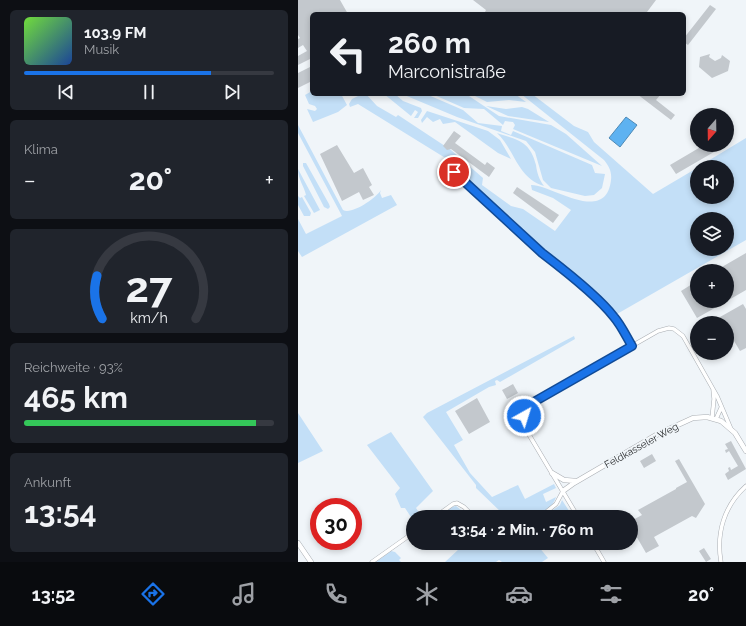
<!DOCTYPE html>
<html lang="de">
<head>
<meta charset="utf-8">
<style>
	body { margin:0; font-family:Raleway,sans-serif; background:#20242c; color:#f1f3f6; height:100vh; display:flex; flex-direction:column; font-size:15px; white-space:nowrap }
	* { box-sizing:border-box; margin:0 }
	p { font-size:13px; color:#9ea1a6 }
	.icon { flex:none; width:22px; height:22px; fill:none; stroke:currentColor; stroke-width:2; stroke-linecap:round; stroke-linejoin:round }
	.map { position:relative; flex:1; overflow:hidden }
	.details { display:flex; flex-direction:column; gap:10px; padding:10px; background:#0d0f14; width:298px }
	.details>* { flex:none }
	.banner { position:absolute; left:12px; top:12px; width:376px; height:84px; border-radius:6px; box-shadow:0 2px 6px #0003; background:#171b24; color:#f1f3f6; overflow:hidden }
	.needle { width:26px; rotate:200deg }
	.fabs { position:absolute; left:392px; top:108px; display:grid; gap:8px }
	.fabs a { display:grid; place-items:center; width:44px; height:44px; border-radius:50%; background:#171b24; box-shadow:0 2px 6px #0003; font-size:20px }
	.speed { position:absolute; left:12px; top:498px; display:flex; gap:8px; font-size:20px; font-weight:700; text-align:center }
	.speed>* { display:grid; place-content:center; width:52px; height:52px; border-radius:50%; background:#171b24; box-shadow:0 2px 6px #0003; line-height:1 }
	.speed .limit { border:6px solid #d22; background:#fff; color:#111 }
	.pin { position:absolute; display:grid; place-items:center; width:34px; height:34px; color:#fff; margin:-17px; border:2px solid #fff; border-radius:50%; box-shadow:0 1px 4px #0007 }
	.me { position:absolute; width:44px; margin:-22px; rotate:39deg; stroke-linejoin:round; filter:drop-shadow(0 0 3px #0008) }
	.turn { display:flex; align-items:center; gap:14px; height:84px; padding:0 12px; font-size:18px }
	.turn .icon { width:52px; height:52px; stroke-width:2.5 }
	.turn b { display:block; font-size:28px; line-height:34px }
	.big { font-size:30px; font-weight:700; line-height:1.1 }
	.details .card { flex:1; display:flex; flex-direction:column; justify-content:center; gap:6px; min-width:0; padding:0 14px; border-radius:6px; background:#20242c }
	.details .dial { align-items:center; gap:0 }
	.dial svg { height:104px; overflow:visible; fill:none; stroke:#363941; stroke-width:7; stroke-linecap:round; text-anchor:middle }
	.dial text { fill:#f1f3f6; stroke:none }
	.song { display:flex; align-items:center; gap:12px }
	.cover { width:48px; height:48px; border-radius:6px; background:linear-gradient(135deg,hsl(100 70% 55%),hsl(220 70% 35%)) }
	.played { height:4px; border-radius:2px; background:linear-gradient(90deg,#1a73e8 75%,#363941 75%) }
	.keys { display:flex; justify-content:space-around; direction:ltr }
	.heat { display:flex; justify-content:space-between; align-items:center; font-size:22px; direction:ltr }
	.charge { height:6px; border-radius:3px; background:linear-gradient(90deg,#34c759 93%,#363941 0) }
	.trip { position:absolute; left:108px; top:510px; width:232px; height:40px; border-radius:20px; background:#171b24; box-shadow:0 2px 6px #0003; font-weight:700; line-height:40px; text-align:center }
	.tab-bar { display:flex; height:64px; justify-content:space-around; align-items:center; background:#090b0e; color:#9ea1a6 }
	.tab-bar .icon { width:28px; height:28px }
	.tab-bar .current { color:#1a73e8 }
	.tab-bar b { font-size:18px; color:#f1f3f6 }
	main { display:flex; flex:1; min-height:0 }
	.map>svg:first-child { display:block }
</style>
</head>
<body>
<main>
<section class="details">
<div class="card">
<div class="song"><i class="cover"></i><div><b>103.9 FM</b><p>Musik</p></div></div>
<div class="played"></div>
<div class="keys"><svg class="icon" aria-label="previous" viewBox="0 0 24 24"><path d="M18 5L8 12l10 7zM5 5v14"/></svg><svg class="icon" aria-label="pause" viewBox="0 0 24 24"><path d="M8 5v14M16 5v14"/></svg><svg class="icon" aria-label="next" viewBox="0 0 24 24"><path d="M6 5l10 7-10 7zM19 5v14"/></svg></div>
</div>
<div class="card"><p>Klima</p>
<div class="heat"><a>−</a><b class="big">20°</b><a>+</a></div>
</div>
<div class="card dial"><svg viewBox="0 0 100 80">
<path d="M14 69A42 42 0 1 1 86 69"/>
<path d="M14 69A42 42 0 0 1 10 36" stroke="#1a73e8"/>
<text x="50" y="56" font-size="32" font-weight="700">27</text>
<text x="50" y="72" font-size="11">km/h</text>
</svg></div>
<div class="card"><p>Reichweite · 93%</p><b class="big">465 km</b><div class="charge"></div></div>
<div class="card"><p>Ankunft</p><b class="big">13:54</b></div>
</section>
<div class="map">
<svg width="448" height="562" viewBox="0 0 448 562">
	<rect width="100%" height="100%" fill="#f0f5f9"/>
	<path fill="#c3dff7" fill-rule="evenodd" d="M14,91V94H43L49,105L40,112L15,122L9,109L17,111L19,109L17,106L11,104L7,95Z
		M64,94H68L79,106L98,117L100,115L153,150L185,178L184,185L213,206L225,209L257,231L273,210L255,198L234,190L233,185C252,184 308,226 313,180C314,172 311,166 306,160L223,94H234L276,126L290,132L296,142L355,194L399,168V197H429V167H400L448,138V240L319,314L156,170L158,168L149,159L60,104L52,107L51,104L54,99ZM399,219H429V249H399Z
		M86,94H97L105,101L123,108L124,111L120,118H116L120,112L117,110L113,116Z
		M104,94H128L165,110L180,123L204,126L203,131L213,135L215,131L294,165L297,173L307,174L304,188L296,195L287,196L253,188L245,180L237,152L228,141L159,117Z
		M134,94H168L201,116L253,125L268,134L304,166L215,129L217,125L215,122L207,121L205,125L186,109L166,108Z
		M173,94H217L228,102L211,100L189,102Z
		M188,106L208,109L224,107L230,109L251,122L210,116Z
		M129,111L190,131L202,140L213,159L200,153L157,122L145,124L142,119L135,122L129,117L124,123L123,120Z
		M0,125L45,210C54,215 78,198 83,190L82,193L84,198L93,195L99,205L4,257L0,251V219L8,234L44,216L0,133Z
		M199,133C220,140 232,141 238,165C239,173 241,179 246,186C219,178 217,150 199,133Z
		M5,163H8L31,204L32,207L30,209L26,207L5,166Z
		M0,169L22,210L16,213L6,196L8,195C6,186 0,179 0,169Z
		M0,196L2,198L4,197L13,213L12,216H6L0,205Z
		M276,336L277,339L202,382L199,380L197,381L198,385L191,387L148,412L165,440L156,445L172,473L194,497L220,485L227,499L256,484L258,488L245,494L248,502L258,497C256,505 245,515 238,517C230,519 212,517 203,517L205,514L178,488V485L125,417L129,413Z
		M0,413L25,451L0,463Z
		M93,432L135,491L118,508L124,517H115V520L107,508H103L97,494L102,488L69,445Z
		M264,500L275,517H245L262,505Z
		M158,506L172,517H140L154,507Z
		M156,543H245L240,546L250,558L244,562H204L201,560L198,562H147L161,549Z
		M93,551L97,552L103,558L101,560L103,562H78Z"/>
	<path fill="#5eb2f1" stroke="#4e8ab6" d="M328,117L339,125L322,147L311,138Z"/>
	<path fill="#c3c8cd" d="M0,0H42L50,14H14V58L0,65V56L9,51L5,45L0,48V39L2,38L0,35Z
		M175,0H358L349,12L352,14H189L187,12L188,10Z
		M412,5L418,9L390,45L386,42V38Z
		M412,54L411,57L417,61L423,58L424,55L432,61L430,71L414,78L401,67L402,57Z
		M14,66V81L0,88V73Z
		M339,94H363L358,100L377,115L373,120Z
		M156,131L163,136L157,143L187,165L189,162L197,168L191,177L153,149L149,150L145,146Z
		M39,145L56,173L65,168L74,185L71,187L76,195L65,200L61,192L44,201L22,154Z
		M406,145H428L378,174L372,165Z
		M219,187L261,215L255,223L215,193Z
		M448,253V290L429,301V271H417Z
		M399,281V301H429L399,318L383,291Z
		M445,304L448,309V348L442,351L429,329V323H426L422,317Z
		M215,384L220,393L209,399L204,390Z
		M179,398L192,422L171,434L157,411Z
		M433,441L448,469L430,480L427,474L431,471L430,468L432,467L433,470L440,466L431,451L428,453L427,450L430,449L427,444Z
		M354,454L358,461L346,468L342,461Z
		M381,459L407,504L398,518L394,516L356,537L361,546L348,553L333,527V521L344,515L340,510L378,489V488L389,482L377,461Z
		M406,548L413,559L408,562L401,551Z"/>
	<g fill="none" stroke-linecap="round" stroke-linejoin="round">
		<defs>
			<path id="minor" d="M156,172L244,253L258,264L316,316L334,346
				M414,418L416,399L415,389
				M418,419L423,408
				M137,517L155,504L159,503L166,507L176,517
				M242,517L258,504L265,491
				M280,517L230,433C225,421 225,413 234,403L360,331L371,328L376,329L385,336L419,396L433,429
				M295,543L306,562
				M74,562L115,533
				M423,562C418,533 426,506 448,486"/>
			<path id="tertiary" d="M254,473L266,480L278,481
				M265,491L276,483L360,434L395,418L409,417L423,421L437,433L448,451
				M0,543L13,562"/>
		</defs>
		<use href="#minor" stroke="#aaaeb3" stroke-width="4.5"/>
		<use href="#tertiary" stroke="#aaaeb3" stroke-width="5.5"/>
		<use href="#minor" stroke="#fff" stroke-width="3.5"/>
		<use href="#tertiary" stroke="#fff" stroke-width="4.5"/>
	</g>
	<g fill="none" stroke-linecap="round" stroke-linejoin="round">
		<defs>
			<path id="route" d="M156,172L244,253C265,269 300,296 316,317C323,325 328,336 334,346L234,403L229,409L226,416"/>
		</defs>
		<use href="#route" stroke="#114b97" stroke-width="10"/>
		<use href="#route" stroke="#1a73e8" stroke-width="7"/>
	</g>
	<g text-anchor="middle" stroke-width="3.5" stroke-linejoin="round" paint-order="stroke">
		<g font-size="10" fill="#292b2d" stroke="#f0f5f9">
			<text transform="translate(343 445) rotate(-29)" y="4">Feldkasseler Weg</text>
		</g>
	</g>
</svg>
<div class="fabs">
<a><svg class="needle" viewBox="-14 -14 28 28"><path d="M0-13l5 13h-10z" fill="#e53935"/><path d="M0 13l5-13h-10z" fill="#9ea1a6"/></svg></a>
<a><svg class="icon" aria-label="sound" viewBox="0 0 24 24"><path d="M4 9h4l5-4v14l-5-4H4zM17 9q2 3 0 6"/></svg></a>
<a><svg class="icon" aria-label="layers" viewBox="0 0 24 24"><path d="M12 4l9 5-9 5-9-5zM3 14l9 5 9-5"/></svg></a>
<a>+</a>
<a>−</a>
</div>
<div class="speed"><div class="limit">30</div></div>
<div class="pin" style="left:156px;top:172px;background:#d93025"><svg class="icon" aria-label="arrive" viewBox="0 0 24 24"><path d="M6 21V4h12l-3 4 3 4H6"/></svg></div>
<svg class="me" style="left:226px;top:416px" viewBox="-20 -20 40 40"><circle r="17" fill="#1a73e8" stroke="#fff" stroke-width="3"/><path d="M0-11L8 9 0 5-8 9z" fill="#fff"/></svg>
<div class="trip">13:54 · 2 Min. · 760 m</div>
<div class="banner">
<div class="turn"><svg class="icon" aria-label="left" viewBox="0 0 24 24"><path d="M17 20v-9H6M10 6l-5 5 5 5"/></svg><div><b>260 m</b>Marconistraße</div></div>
</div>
</div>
</main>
<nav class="tab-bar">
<b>13:52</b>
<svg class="icon current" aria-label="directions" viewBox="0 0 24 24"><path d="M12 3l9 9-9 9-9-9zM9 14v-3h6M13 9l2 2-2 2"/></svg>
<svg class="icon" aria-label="music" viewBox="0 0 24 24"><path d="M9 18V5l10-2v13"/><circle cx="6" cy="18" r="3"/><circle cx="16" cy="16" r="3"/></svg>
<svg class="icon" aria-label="phone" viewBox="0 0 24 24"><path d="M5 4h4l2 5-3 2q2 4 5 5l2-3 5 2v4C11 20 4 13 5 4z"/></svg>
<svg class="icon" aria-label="climate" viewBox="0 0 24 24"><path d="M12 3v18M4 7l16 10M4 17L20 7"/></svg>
<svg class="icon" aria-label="car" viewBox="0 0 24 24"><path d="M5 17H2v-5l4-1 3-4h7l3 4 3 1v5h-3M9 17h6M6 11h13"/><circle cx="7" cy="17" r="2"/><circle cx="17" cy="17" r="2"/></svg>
<svg class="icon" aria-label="filters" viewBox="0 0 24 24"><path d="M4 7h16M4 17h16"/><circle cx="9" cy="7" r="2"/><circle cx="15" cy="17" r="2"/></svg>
<b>20°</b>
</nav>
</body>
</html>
